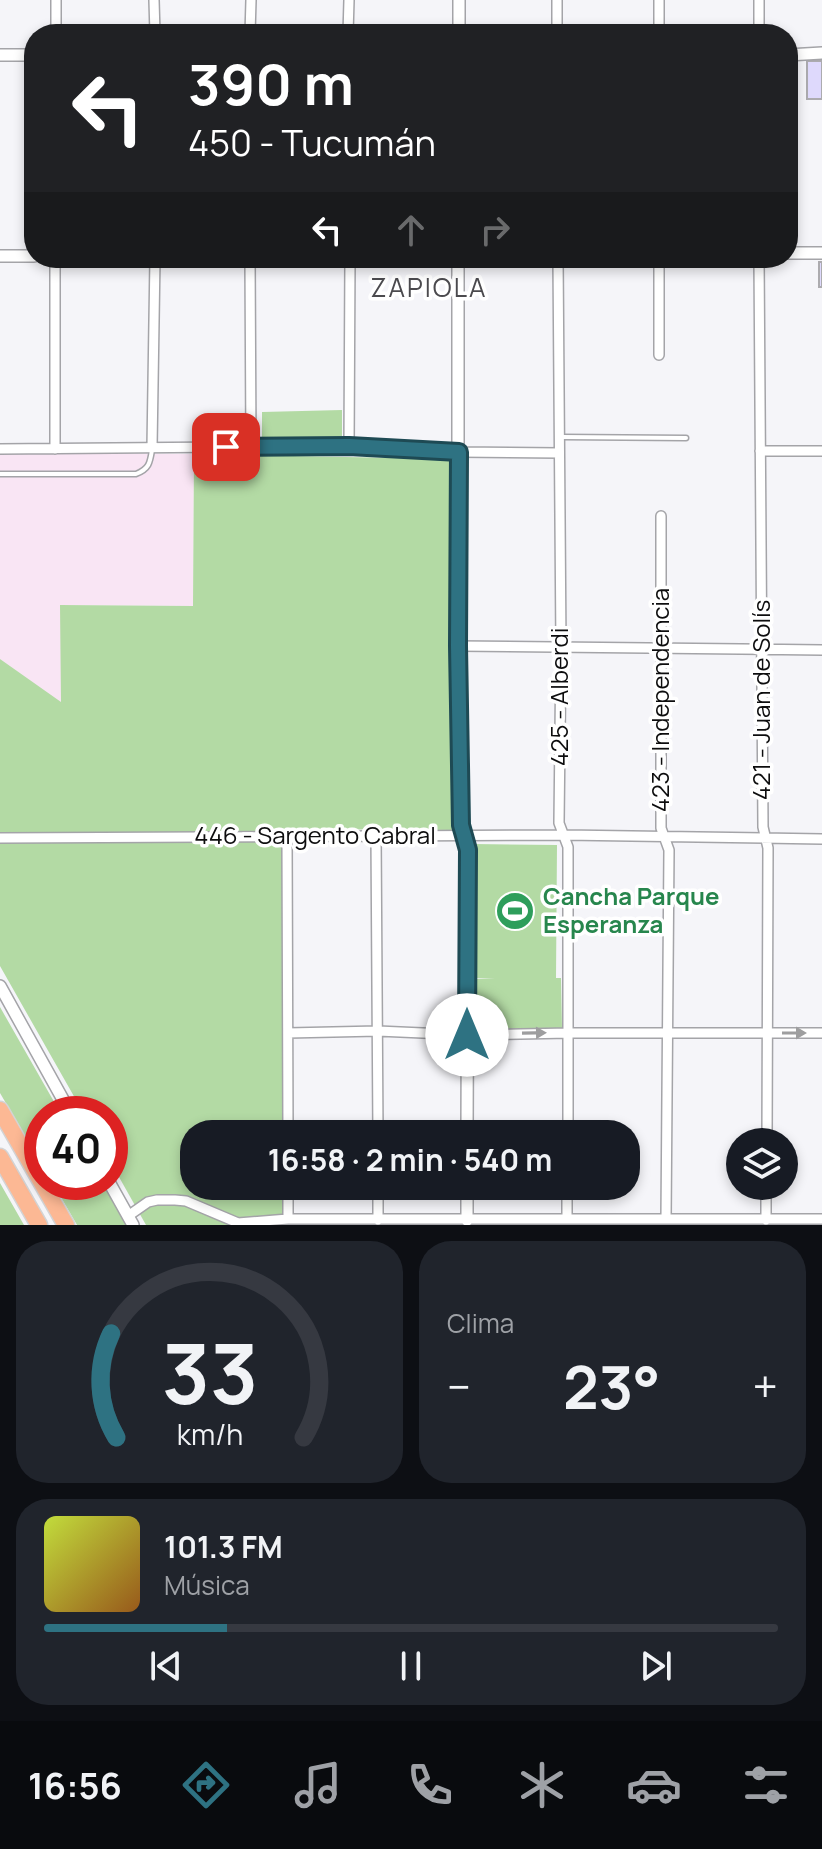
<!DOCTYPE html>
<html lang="es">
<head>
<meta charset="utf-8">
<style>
	body { margin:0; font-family:Manrope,sans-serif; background:#20242c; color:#f1f3f6; height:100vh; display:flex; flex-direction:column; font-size:30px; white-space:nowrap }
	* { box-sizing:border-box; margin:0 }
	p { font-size:26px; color:#9ea1a6 }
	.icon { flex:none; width:44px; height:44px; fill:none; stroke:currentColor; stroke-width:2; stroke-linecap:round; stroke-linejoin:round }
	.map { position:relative; height:1225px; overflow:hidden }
	.drawer { display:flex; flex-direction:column; gap:16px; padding:16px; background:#0d0f14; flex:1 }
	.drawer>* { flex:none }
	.hud { position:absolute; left:24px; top:24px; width:774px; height:244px; border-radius:32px; box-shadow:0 4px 12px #0003; background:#202124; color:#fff; overflow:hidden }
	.buttons { position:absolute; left:726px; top:1128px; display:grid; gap:16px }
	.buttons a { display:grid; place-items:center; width:72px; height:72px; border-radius:50%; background:#171b24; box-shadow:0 4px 12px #0003; font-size:40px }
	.speed { position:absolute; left:24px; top:1096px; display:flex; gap:16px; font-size:40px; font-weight:700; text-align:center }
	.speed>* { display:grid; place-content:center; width:104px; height:104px; border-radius:50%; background:#171b24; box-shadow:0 4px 12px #0003; line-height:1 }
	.speed .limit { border:12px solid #d22; background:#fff; color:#111 }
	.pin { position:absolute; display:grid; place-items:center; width:68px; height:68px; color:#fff; margin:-34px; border-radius:16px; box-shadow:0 4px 12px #0006 }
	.me { position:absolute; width:88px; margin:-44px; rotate:0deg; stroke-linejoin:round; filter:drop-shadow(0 0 6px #0008) }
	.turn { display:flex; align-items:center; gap:28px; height:168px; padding:0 32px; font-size:36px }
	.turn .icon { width:104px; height:104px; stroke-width:2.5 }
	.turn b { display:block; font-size:56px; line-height:68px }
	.lanes { display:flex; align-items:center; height:76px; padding:0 32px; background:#0003; justify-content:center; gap:40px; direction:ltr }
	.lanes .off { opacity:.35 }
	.big { font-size:60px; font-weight:700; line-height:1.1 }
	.drawer .tile { flex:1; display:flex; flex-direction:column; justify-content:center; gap:12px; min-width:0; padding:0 28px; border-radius:32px; background:#20242c }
	.drawer .dial { align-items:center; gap:0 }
	.dial svg { height:208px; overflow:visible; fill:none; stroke:#363941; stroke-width:7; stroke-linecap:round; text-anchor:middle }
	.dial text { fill:#f1f3f6; stroke:none }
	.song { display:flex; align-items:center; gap:24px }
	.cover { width:96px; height:96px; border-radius:12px; background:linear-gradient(135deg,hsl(70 70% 55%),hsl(30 70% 35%)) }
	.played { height:8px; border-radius:4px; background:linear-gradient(90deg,#2e7282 25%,#363941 25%) }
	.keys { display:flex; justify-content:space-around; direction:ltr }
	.heat { display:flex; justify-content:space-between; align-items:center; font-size:44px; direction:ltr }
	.drawer .tiles { flex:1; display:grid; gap:16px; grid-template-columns:1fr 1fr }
	.tile:last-child { grid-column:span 2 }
	.trip { position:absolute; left:180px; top:1120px; width:460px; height:80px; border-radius:32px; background:#171b24; box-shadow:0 4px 12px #0003; font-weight:700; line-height:80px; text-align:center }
	.tabs { display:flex; height:128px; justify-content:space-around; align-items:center; background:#090b0e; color:#9ea1a6 }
	.tabs .icon { width:56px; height:56px }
	.tabs .active { color:#2e7282 }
	.tabs b { font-size:36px; color:#f1f3f6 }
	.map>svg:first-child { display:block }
</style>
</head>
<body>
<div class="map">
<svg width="822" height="1225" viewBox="0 0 822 1225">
	<rect width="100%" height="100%" fill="#f5f5f9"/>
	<path fill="#f9e5f4" d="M0,453L194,454L193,606L61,605V703L0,659Z"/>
	<path fill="#b3daa4" d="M342,410V441H262V412Z
		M194,454L450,459L452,830L284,829L286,1134H194V1186H286L287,1214L822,1215V1225H146L110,1161V1114H84L0,966V659L61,702L60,605L193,606Z
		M473,844L557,845L556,978H561L562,1028L473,1029L472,979H495L473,978Z
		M0,1007L61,1114H42V1165L0,1093Z
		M52,1182H101L127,1225H77Z
		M0,1183L24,1225H0Z"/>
	<path fill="#ded9fc" stroke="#acabaf" stroke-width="2" d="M807,61H822V99H807Z
		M819,262H822V287H819Z"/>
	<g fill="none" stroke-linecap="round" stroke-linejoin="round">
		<defs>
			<path id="service" d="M562,437L686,438
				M0,474H136C149,469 150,463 152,450"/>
			<path id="minor" d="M56,0V34
				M154,0L155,34
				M557,0V34
				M659,0V34
				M250,34L251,0
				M348,34L349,0
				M759,34V0
				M55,258V449
				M250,258L251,447
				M558,258L561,647L559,823L568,847V1134
				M759,258L763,827L768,848L767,1142
				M659,355V258
				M349,446L350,258
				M152,447L155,258
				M0,449L349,446L459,452L559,453
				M760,451H822
				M661,516V828L669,850L666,1219
				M458,646L822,650
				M376,835L378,1134
				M287,836L288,1134
				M0,838L565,835L822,839
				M288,1033L378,1031L467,1035L569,1033H822
				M288,1186V1219
				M128,1216L148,1202L157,1200H175L186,1201L238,1223L288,1219H822
				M567,1219V1186
				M378,1220V1186
				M766,1220V1186"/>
			<path id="tertiary" d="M459,34V0
				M0,55H34
				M788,55L822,53
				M788,253H822
				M0,256H34
				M458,258V646L461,825L468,850L467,1134
				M0,986L71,1114
				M109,1182L133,1225
				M467,1220V1186"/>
			<path id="motorway" d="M0,1110L66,1225
				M0,1157L39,1225"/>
		</defs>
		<use href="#service" stroke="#a4a4a8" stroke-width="7"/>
		<use href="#minor" stroke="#a4a4a8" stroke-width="12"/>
		<use href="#tertiary" stroke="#a4a4a8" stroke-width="14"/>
		<use href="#motorway" stroke="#d3d3d4" stroke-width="19"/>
		<use href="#service" stroke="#fff" stroke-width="4"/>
		<use href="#minor" stroke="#fff" stroke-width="9"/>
		<use href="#tertiary" stroke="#fff" stroke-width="11"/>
		<use href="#motorway" stroke="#fcb894" stroke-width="16"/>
	</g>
	<defs><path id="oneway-solid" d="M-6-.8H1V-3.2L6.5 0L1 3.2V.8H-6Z" transform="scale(2)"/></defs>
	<g fill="#9e9e9f">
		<use href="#oneway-solid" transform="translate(534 1033) rotate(-1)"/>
		<use href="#oneway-solid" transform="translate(794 1033)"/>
	</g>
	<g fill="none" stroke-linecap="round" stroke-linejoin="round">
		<defs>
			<path id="route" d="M226,447L349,446L459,452L458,646L461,825L468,850L467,1035"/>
		</defs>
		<use href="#route" stroke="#1e4a54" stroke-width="20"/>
		<use href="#route" stroke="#2e7282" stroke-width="14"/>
	</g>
	<defs>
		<symbol id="stadium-disc" viewBox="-11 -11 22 22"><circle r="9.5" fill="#2e9e5b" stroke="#fff"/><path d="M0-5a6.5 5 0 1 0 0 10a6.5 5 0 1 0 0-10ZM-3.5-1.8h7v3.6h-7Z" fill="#fff"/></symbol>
	</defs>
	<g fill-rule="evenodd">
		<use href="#stadium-disc" x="493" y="889" width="44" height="44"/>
	</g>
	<g text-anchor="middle" stroke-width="7" stroke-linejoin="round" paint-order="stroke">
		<g font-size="24" fill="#0d0d0e" stroke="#fff">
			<text transform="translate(560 697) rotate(-90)" y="8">425 - Alberdi</text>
			<text transform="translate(661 700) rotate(-90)" y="8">423 - Independencia</text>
			<text transform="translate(762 700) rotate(-90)" y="8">421 - Juan de Solís</text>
			<text x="315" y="844">446 - Sargento Cabral</text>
		</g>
		<g font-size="24" font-weight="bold" fill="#27864d" stroke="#fff" text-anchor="start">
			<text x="543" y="905">Cancha Parque<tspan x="543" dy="28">Esperanza</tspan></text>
		</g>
		<g font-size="26" letter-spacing="2" fill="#4b4a4e" stroke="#fff">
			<text x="429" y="297">ZAPIOLA</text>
		</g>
	</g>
</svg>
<div class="buttons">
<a><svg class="icon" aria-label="layers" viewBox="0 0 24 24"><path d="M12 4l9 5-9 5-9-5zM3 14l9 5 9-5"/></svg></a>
</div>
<div class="speed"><div class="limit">40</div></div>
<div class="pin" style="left:226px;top:447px;background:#d93025"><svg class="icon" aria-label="arrive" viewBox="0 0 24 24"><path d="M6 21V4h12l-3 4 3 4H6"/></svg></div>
<svg class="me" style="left:467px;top:1035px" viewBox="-20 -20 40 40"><circle r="19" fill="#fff"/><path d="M0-13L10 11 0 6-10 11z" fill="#2e7282"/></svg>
<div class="trip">16:58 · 2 min · 540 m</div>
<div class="hud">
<div class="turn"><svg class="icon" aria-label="left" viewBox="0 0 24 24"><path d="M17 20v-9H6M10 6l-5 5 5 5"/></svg><div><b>390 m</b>450 - Tucumán</div></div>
<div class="lanes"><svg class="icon" aria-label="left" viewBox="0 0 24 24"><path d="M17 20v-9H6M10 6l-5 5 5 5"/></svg><svg class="icon off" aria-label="ahead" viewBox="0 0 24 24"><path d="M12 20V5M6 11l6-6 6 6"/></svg><svg class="icon off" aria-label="right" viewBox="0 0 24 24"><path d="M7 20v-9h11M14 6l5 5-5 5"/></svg></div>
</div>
</div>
<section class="drawer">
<div class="tiles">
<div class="tile dial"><svg viewBox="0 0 100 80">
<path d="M14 69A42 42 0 1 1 86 69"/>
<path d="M14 69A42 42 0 0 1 12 29" stroke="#2e7282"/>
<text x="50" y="56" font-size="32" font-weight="700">33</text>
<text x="50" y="72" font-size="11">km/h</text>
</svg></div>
<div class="tile"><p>Clima</p>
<div class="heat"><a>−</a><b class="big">23°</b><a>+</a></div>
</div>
<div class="tile">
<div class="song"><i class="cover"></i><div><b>101.3 FM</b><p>Música</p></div></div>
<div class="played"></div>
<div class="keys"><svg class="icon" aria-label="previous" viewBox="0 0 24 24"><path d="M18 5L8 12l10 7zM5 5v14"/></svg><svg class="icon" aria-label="pause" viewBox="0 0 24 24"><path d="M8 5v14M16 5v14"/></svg><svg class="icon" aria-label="next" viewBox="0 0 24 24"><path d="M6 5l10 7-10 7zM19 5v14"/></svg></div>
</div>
</div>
</section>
<nav class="tabs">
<b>16:56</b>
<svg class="icon active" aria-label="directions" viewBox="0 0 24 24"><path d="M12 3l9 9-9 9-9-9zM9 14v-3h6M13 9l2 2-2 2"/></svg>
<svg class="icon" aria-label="music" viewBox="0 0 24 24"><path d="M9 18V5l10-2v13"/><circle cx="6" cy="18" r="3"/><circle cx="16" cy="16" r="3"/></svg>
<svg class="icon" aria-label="phone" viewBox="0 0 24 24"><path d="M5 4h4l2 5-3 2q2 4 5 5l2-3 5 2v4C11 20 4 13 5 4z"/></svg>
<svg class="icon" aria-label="climate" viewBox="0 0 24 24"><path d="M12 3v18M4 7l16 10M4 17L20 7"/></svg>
<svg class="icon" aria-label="car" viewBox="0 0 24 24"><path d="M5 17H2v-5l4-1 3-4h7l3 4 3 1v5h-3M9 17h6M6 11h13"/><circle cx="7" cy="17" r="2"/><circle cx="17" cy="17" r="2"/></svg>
<svg class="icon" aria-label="filters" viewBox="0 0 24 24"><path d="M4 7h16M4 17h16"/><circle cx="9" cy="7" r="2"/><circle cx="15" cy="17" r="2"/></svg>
</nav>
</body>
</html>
